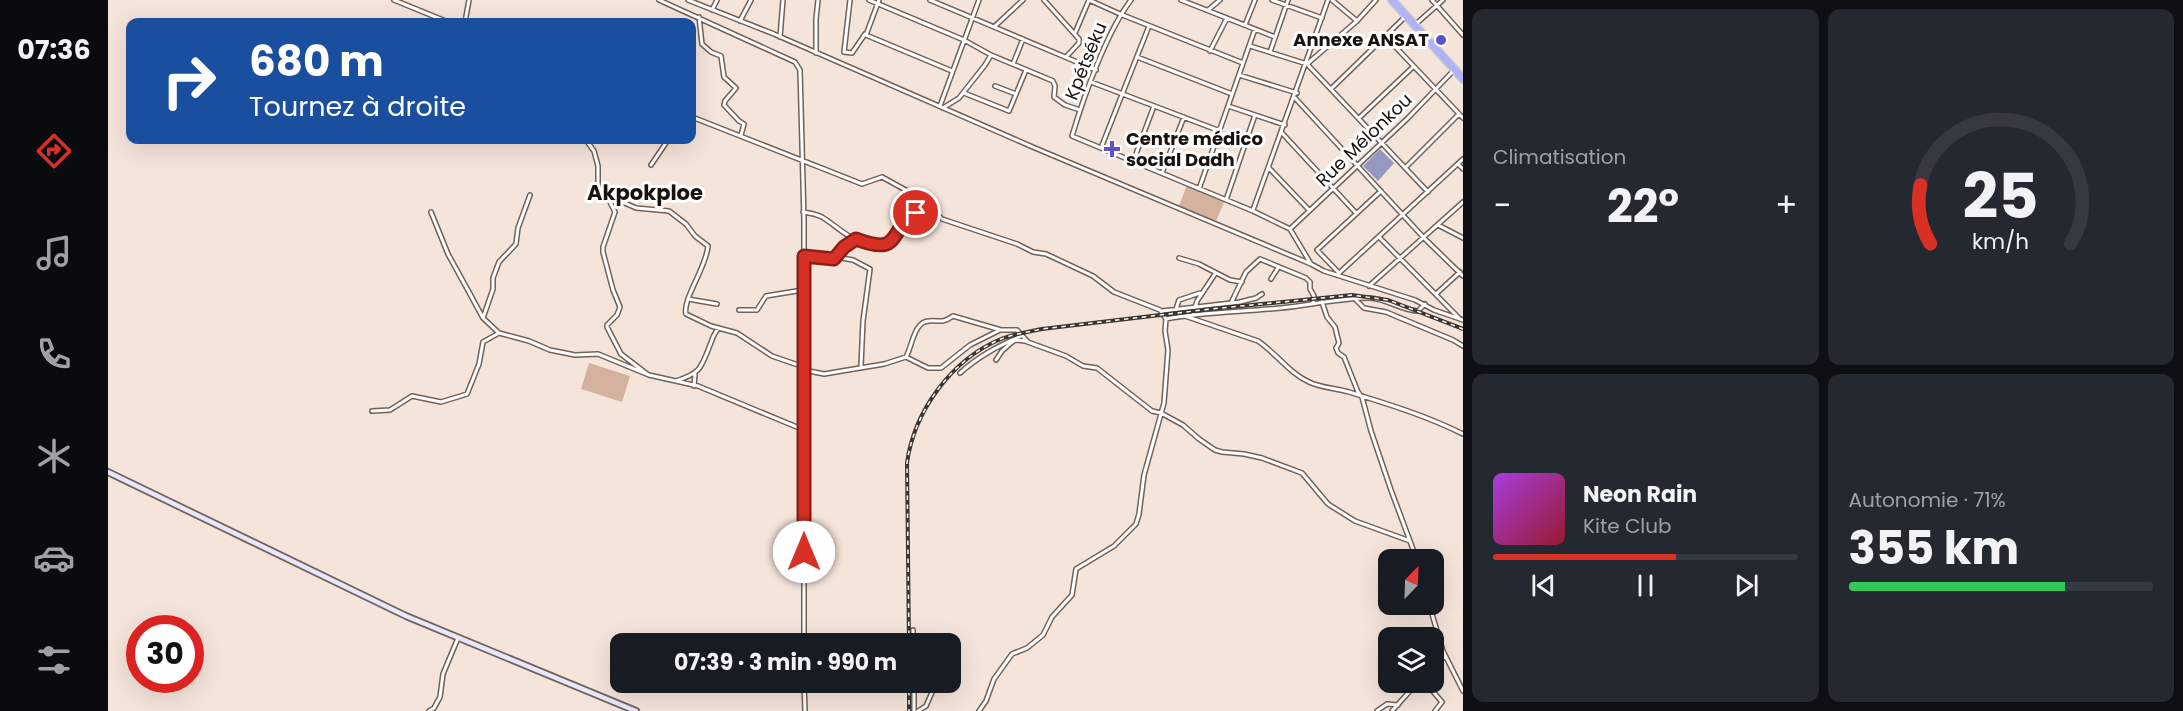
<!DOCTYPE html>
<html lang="fr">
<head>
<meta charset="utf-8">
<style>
	body { margin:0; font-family:Poppins,sans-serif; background:#242831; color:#f1f3f6; height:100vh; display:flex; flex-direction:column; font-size:22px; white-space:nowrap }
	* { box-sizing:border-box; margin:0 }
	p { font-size:20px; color:#9ea1a6 }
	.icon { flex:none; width:33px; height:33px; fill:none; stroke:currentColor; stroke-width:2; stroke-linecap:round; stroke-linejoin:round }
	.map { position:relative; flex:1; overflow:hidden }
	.side { display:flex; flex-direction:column; gap:9px; padding:9px; background:#0d0f14; width:720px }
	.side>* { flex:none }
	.top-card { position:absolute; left:18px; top:18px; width:570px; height:126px; border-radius:12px; box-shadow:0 6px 24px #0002; background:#1a4fa0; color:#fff; overflow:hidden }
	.needle { width:39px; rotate:23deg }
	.fabs { position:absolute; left:1270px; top:549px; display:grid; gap:12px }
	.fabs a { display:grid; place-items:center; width:66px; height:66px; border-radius:12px; background:#171b24; box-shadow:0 6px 24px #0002; font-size:30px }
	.speed { position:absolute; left:18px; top:615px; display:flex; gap:12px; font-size:30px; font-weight:700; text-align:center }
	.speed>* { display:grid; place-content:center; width:78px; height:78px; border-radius:50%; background:#171b24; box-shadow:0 6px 24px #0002; line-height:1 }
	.speed .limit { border:9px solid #d22; background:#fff; color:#111 }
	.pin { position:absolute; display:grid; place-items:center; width:51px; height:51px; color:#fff; margin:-26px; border:3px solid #fff; border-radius:50%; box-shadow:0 2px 6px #0007 }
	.me { position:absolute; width:66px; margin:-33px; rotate:0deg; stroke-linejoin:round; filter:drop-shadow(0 0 4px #0008) }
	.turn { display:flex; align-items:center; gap:21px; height:126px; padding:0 24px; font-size:27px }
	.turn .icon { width:78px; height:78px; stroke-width:2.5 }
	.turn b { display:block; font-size:42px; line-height:51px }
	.big { font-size:45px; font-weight:700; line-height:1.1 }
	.side .tile { flex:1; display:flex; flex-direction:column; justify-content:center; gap:9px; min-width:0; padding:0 21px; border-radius:12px; background:#242831 }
	.side .dial { align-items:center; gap:0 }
	.dial svg { height:156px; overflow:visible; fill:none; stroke:#363941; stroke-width:7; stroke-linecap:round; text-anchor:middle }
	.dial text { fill:#f1f3f6; stroke:none }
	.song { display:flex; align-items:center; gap:18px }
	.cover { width:72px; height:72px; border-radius:9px; background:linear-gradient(135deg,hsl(280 70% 55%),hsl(350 70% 35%)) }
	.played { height:6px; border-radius:3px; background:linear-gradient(90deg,#d93025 60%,#363941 60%) }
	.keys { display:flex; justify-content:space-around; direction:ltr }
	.heat { display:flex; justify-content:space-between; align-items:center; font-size:33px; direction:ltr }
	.charge { height:9px; border-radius:4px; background:linear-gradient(90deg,#34c759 71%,#363941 0) }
	.side .tiles { flex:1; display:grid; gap:9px; grid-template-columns:repeat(2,1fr) }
	.trip { position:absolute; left:502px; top:633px; width:351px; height:60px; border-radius:12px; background:#171b24; box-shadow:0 6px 24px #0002; font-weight:700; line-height:60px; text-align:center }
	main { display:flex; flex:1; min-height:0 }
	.tabs { display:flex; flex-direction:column; width:108px; justify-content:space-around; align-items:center; background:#090b0e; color:#9ea1a6 }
	.tabs .icon { width:42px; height:42px }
	.tabs .selected { color:#d93025 }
	.tabs b { font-size:27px; color:#f1f3f6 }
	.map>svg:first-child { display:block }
</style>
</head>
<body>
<main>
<nav class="tabs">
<b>07:36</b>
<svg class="icon selected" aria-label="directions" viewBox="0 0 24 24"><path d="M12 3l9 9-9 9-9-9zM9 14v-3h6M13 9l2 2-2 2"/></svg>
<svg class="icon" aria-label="music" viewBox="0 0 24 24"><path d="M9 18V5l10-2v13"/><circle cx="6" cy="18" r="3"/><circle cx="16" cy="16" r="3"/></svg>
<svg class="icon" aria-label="phone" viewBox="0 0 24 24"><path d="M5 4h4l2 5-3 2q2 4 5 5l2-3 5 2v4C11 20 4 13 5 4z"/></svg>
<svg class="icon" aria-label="climate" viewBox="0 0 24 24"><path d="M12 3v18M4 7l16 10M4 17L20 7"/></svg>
<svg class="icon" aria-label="car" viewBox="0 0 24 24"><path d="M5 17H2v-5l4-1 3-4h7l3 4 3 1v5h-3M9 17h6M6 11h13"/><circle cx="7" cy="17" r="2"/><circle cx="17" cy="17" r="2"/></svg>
<svg class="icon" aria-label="filters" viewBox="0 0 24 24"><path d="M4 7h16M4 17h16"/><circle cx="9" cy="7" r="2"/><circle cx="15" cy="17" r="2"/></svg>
</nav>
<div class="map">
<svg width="1355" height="711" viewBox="0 0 1355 711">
	<rect width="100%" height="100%" fill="#f5e4da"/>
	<path fill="#d4b29d" d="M1079,185L1117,200L1108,221L1071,206Z
		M481,363L522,376L514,402L473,389Z"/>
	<path fill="#9598c0" d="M1272,149L1286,163L1270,181L1255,166Z"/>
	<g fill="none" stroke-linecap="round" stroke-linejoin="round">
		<path stroke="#9598c0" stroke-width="1.5" d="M1208,76L1271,143
			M1254,119L1273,139
			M1274,146L1316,191"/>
		<defs>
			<path id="street" d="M286,0L340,22
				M551,0L687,62L692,70L696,220V644
				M580,0L666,34L927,148L1203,264
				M742,0L736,52L744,53L757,34
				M761,0L856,40L883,55L945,81L947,86L946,97L957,105L972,110
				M771,0L758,35L844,71
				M822,0L988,70
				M936,0L971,39V43L958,57
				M981,0L1012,14L1135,63
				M1023,0C998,33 976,96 964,136L1145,211L1182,229L1203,264L1216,271L1307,300L1326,310L1355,320
				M1073,0L1167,37
				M1164,0L1214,18
				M1224,0L1249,21
				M1324,0L1355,35
				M604,10L609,0
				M1100,10L1112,0
				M591,17L594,44L603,52L613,56L616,77L628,88L617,101L616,105L631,121L636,124L633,135
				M632,21L643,0
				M357,22L361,0
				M1309,23L1335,0
				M1137,25L1147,0
				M886,27L915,0
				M967,33L981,0
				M672,37L675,0
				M1278,37L1355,118
				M1142,46L1199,64L1320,192
				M1102,51L1119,18
				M1162,52L1180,0
				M708,53V19L710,0
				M1029,57L1124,94
				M905,64L915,39
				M1199,64L1249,21L1268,0
				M1131,75L1189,93
				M983,82L1112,131
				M887,86L908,94
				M1224,88L1297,17
				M856,93L901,111L918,70
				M1187,98L1316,238L1355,276
				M832,106L871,0
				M1120,106L1177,125
				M835,108L851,98L877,65L883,55
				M584,117L754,184L774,177L814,199L834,219L909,244L925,252L938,254L985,276L1006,292L1052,310L1058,319L1057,331L1060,350L1056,403L1036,475L1031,514L1028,524L1006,546L968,569L964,595L944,617L935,635L919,648L904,654L886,679L878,701L871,711
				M1251,118L1305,67
				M1174,133L1248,213
				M478,140L486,151L490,166V186L494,193L528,208L561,211L578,224L587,236L600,246C599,266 574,300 578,314L603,326L629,333L664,356L696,367
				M993,148L1041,26
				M1025,162L1046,106
				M1350,164L1355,169
				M543,165L560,140
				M1161,168L1201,210
				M1297,168L1351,114
				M1054,173L1076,117
				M1091,189L1147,29
				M499,196L507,212L495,247V252L505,290L512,307L509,315L499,325V327L513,354L539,374
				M1118,200L1147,115
				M1145,210L1220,0
				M323,212L340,254L362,294L375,318L391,333L421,341L442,350L467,355L490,354L541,375L590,386L696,430
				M695,212C702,213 708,214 714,217C732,228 752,251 777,245C794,241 792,217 809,213C816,211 822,214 828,213
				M1330,225L1355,238
				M1182,229L1300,118L1347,69
				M1271,237L1352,319
				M696,256L726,259L736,247L748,239
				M728,257L745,260L762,269L755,321L753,366
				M1071,258L1091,264L1122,280L1134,282
				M1231,273L1209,250L1273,191
				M1229,275L1355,159
				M1163,279L1170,268
				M1261,286L1355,202
				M1328,294L1352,272
				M580,299L609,304
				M1248,300L1256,308L1278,312L1345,340L1355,346
				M1124,301L1138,272L1152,259L1198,278L1202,282V289L1206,296L1205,303
				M1214,302L1219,317L1227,327L1231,343L1228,348L1230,353L1236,357L1250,392L1254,397L1263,431L1283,490L1309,560
				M1068,309L1071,300L1092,293
				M631,310H649L658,296L695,290
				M1054,311L1132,302L1148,298L1154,294
				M1085,315L1089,301L1107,274
				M1077,316L1150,341C1168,353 1181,373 1201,382C1213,388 1228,388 1241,392C1280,404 1319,416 1355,434
				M375,318L385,289V278L391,262L408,244L410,228L422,195
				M1058,319C1096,312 1135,312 1173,308C1202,305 1233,298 1261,298C1278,298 1294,311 1310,311L1317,304
				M798,357L820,368H833L862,345L892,330
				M888,360L894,351L903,343L907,340L917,341L958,356L975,366L989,368L1044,411L1053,413L1075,425L1091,439L1107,450L1114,452L1136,454L1154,458L1194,473L1220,504L1247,521L1302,541
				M696,370L716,374L776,364L798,357C804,347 806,321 821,321C833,320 833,324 845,316L893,330H909L920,342
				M852,373C871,356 890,346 913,336
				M568,381C593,373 593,368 602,345C605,338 605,334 611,328
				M586,386L587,374
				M264,411L282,410L304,396L333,402L359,394L371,364L375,342L391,333
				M1321,604L1335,651L1355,691
				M805,630V644
				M1326,667L1337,656
				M696,682L697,711
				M806,682V711
				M1317,682L1334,702L1327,711
				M321,711L326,708L332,697L335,674L350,638
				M810,711L818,706L825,690
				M1269,711L1279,704L1290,705
				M1284,711L1310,682"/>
			<path id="secondary" d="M0,472L298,616L528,711"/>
			<path id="highway" d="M1284,0L1355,79"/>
		</defs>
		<use href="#street" stroke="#716259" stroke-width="6"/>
		<use href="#secondary" stroke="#716259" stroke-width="8"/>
		<use href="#highway" stroke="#cccbca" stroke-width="10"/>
		<use href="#street" stroke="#fff" stroke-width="3"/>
		<use href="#secondary" stroke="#e7e8fd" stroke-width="4.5"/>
		<use href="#highway" stroke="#b0b3f7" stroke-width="7"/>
		<defs>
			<path id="rail" d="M801,644L799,463C806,411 844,359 893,339C906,334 920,332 934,329L1103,309L1244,295L1280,300L1355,329
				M801,682V711"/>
		</defs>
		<use href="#rail" stroke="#3b342f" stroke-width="4"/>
		<use href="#rail" stroke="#fff" stroke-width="1.5" stroke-dasharray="4.5" stroke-linecap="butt"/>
	</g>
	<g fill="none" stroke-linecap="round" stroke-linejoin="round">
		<defs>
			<path id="route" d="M696,552V256L726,259L736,247L748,239C795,257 779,230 808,213"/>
		</defs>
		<use href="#route" stroke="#8d1f18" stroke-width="15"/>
		<use href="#route" stroke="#d93025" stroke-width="10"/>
	</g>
	<g fill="#5c52ca" stroke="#fff" stroke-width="2">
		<circle cx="1333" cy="40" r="6"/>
		<path d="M1001 140h6v6h6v6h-6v6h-6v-6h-6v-6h6z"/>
	</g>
	<g text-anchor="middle" stroke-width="6" stroke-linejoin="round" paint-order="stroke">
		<g font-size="18" font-weight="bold" fill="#17120e" stroke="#fff" text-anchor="end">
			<text x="1321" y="46">Annexe ANSAT</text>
			<text x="1018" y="145" text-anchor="start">Centre médico<tspan x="1018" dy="21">social Dadh</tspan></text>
		</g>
		<g font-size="18" fill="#17120e" stroke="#fff">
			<text transform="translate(978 61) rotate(-68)" y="6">Kpétséku</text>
			<text transform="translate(1256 140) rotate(-44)" y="6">Rue Mélonkou</text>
		</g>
		<g font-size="21" font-weight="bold" fill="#17120e" stroke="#fff">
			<text x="537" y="200">Akpokploe</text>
		</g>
	</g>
</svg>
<div class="fabs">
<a><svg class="needle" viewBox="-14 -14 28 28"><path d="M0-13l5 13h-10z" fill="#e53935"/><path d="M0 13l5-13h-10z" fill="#9ea1a6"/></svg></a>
<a><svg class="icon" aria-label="layers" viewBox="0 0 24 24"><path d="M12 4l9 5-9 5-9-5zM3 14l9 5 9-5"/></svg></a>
</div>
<div class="speed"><div class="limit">30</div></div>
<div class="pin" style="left:808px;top:213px;background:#d93025"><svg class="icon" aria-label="arrive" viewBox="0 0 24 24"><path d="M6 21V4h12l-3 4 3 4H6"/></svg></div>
<svg class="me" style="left:696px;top:552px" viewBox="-20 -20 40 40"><circle r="19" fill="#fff"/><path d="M0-13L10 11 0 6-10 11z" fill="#d93025"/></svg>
<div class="trip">07:39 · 3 min · 990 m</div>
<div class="top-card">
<div class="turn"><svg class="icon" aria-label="right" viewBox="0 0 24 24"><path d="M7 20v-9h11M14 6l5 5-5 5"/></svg><div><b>680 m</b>Tournez à droite</div></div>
</div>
</div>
<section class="side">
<div class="tiles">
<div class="tile"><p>Climatisation</p>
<div class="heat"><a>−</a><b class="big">22°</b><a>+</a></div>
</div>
<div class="tile dial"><svg viewBox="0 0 100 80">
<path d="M14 69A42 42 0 1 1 86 69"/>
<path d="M14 69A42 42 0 0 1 9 39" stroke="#d93025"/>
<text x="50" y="56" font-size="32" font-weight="700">25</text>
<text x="50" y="72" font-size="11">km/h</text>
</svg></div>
<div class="tile">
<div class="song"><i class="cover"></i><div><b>Neon Rain</b><p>Kite Club</p></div></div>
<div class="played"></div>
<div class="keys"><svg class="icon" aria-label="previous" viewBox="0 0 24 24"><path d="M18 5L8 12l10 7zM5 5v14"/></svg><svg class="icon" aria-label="pause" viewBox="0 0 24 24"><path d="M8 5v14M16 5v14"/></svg><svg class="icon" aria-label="next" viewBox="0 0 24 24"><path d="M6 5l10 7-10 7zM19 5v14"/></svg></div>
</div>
<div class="tile"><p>Autonomie · 71%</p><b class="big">355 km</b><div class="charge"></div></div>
</div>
</section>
</main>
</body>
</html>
